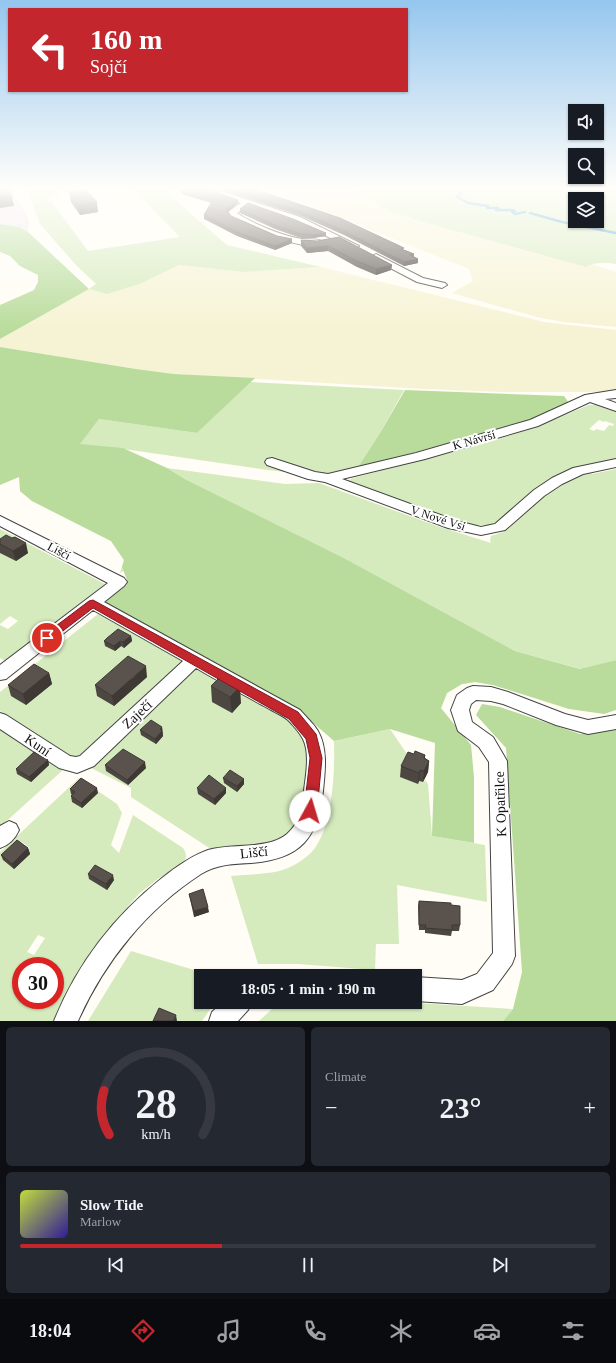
<!DOCTYPE html>
<html lang="en">
<head>
<meta charset="utf-8">
<style>
	body { margin:0; font-family:Georgia,serif; background:#242831; color:#f1f3f6; height:100vh; display:flex; flex-direction:column; font-size:15px; white-space:nowrap }
	* { box-sizing:border-box; margin:0 }
	p { font-size:13px; color:#9ea1a6 }
	.icon { flex:none; width:22px; height:22px; fill:none; stroke:currentColor; stroke-width:2; stroke-linecap:round; stroke-linejoin:round }
	.map { position:relative; height:1021px; overflow:hidden }
	.sheet { display:flex; flex-direction:column; gap:6px; padding:6px; background:#0d0f14; flex:1 }
	.sheet>* { flex:none }
	.top-card { position:absolute; left:8px; top:8px; width:400px; height:84px; border-radius:0px; box-shadow:0 1px 3px #0004; background:#c4262e; color:#fff; overflow:hidden }
	.tools { position:absolute; left:568px; top:104px; display:grid; gap:8px }
	.tools a { display:grid; place-items:center; width:36px; height:36px; border-radius:0px; background:#171b24; box-shadow:0 1px 3px #0004; font-size:20px }
	.speed { position:absolute; left:12px; top:957px; display:flex; gap:8px; font-size:20px; font-weight:700; text-align:center }
	.speed>* { display:grid; place-content:center; width:52px; height:52px; border-radius:50%; background:#171b24; box-shadow:0 1px 3px #0004; line-height:1 }
	.speed .limit { border:6px solid #d22; background:#fff; color:#111 }
	.pin { position:absolute; display:grid; place-items:center; width:34px; height:34px; color:#fff; margin:-17px; border:2px solid #fff; border-radius:50%; box-shadow:0 1px 4px #0007 }
	.me { position:absolute; width:44px; margin:-22px; rotate:6deg; stroke-linejoin:round; filter:drop-shadow(0 0 3px #0008) }
	.turn { display:flex; align-items:center; gap:14px; height:84px; padding:0 16px; font-size:18px }
	.turn .icon { width:52px; height:52px; stroke-width:2.5 }
	.turn b { display:block; font-size:28px; line-height:34px }
	.big { font-size:30px; font-weight:800; line-height:1.1 }
	.sheet .card { flex:1; display:flex; flex-direction:column; justify-content:center; gap:6px; min-width:0; padding:0 14px; border-radius:6px; background:#242831 }
	.sheet .dial { align-items:center; gap:0 }
	.dial svg { height:104px; overflow:visible; fill:none; stroke:#363941; stroke-width:7; stroke-linecap:round; text-anchor:middle }
	.dial text { fill:#f1f3f6; stroke:none }
	.song { display:flex; align-items:center; gap:12px }
	.cover { width:48px; height:48px; border-radius:6px; background:linear-gradient(135deg,hsl(70 70% 55%),hsl(250 70% 35%)) }
	.played { height:4px; border-radius:2px; background:linear-gradient(90deg,#c4262e 35%,#363941 35%) }
	.keys { display:flex; justify-content:space-around; direction:ltr }
	.heat { display:flex; justify-content:space-between; align-items:center; font-size:22px; direction:ltr }
	.sheet .tiles { flex:1; display:grid; gap:6px; grid-template-columns:1fr 1fr }
	.card:last-child { grid-column:span 2 }
	.trip { position:absolute; left:194px; top:969px; width:228px; height:40px; border-radius:0px; background:#171b24; box-shadow:0 1px 3px #0004; font-weight:800; line-height:40px; text-align:center }
	.dock { display:flex; height:64px; justify-content:space-around; align-items:center; background:#090b0e; color:#9ea1a6 }
	.dock .icon { width:28px; height:28px }
	.dock .on { color:#c4262e }
	.dock b { font-size:18px; color:#f1f3f6 }
	.map>svg:first-child { display:block }
</style>
</head>
<body>
<div class="map">
<svg width="616" height="1021" viewBox="0 0 616 1021">
	<rect width="100%" height="100%" fill="#fffdf5"/>
	<path fill="#eee6ef" d="M5,188H11L29,220L28,232L19,227L0,224V189Z"/>
	<path fill="#f6f3d4" d="M258,188H351L389,211L423,222L586,267L591,264L616,272V327L563,322L537,317L452,293L473,281L469,269L304,203Z
		M179,265L244,272L321,267L544,322L616,330V392H503L424,389L174,374L136,369L0,347V339L89,289L107,294L140,284Z"/>
	<path fill="#d5ebbd" fill-rule="evenodd" d="M26,188H55L59,194L62,195L48,197L88,251L180,237L132,188H178L166,192L227,245L321,267L244,272L179,265L140,284L107,294L89,289L96,284L76,265L40,224Z
		M351,188H616V264C606,262 594,262 586,267L423,222L389,211ZM575,199H597V221H575Z
		M250,382L404,390L380,433L358,467L330,477L268,470L124,449L512,691L493,685L475,682L462,684L447,693L441,708L149,555L120,573L124,560L111,541L32,501L20,491L79,444L99,419L197,433Z
		M589,405H597L616,412V461L595,463L497,522L489,525H469L445,519L350,483L349,480L353,478L483,444L538,426ZM599,420L604,422L605,421L614,424L613,426L609,425L604,431L596,429L594,431L589,429Z
		M167,468L270,482L285,484L319,483L437,526L491,543L490,540L491,536L503,532L540,494L587,470L592,474L616,469V660L581,669L515,651L344,558L185,479Z
		M0,529L105,584L5,661L0,658V625L8,629L18,621L10,616L0,624Z
		M98,614L183,661L74,760L0,711V692ZM51,684L26,705L12,696Z
		M197,668L283,716L296,725L308,743L309,765L297,825L285,840L217,853L131,797V788L91,768Z
		M0,726L64,769L0,827Z
		M390,729L413,763L417,784L419,781L424,782L425,780L428,784L432,836L485,845L487,902L397,885L399,944H376L375,970L298,964H258L231,876C250,874 271,875 288,868C298,864 309,856 315,848C333,823 335,770 334,741Z
		M79,778L117,804L122,813L111,845L119,853L133,815L183,848C193,863 175,868 164,875C155,880 148,887 140,893C122,911 108,933 94,953C79,975 64,997 53,1021H0V852ZM22,842L30,848L26,851L3,860ZM38,935L45,938L34,955L27,952ZM21,966H55V1000H21Z
		M131,951L214,976H201V1002H215L202,1021H88Z
		M298,1002H400L513,1009L503,1021H259L272,1009Z"/>
	<path fill="#b9dc9c" d="M0,224L19,227L28,232L89,289L0,339V305L34,290L38,282V275L20,266L10,256L0,252Z
		M0,347L136,369L174,374L255,378L197,433L99,419L80,444L123,448L167,468L185,479L344,558L515,651L580,669L616,660V710L604,714L569,709L493,685L475,682L462,684L447,693L441,708L471,745L474,777V843L432,836L435,743L390,729L334,741L296,708L105,602L127,580L122,567L124,560L111,541L32,501L20,491L19,477L0,485Z
		M405,390L564,396L569,403L529,420L416,452L358,467L380,433Z
		M482,704L500,707L580,734L616,727V1021H503L513,1009L522,972L506,748L476,715Z"/>
	<g fill="none" stroke-linecap="round" stroke-linejoin="round">
		<path stroke="#3f96cf" stroke-width="2.5" d="M462,188L464,191H459L462,192L457,197L468,203L488,206L487,208H498L496,210H513L515,211L512,212L515,214L525,212
			M530,213L562,222L616,233"/>
		<defs>
			<path id="minor" d="M201,188H212L300,217L359,246L355,249L352,248L294,221L248,205L237,213C253,224 283,236 302,239C309,240 319,238 323,242C309,256 248,225 232,218L229,215V211L241,203Z
				M376,254L423,278L445,283L447,285L442,288L417,282L373,259L371,257Z
				M616,390V398L605,399L616,403V411L590,402L538,426L425,459L342,479L457,521L481,527L495,524L534,490L552,478L573,468L616,459V467L583,474L562,484L544,496L505,530L481,535L448,528L325,482L308,479L267,465L265,462L267,459L272,458L315,472L328,474L416,453L530,420L585,395Z
				M0,516L124,578L127,582L124,586L104,602L300,710C306,717 313,723 318,731C328,749 325,771 323,791C318,839 300,859 251,863C233,864 217,864 201,874C147,909 104,962 78,1021H54C77,964 114,916 162,878C176,867 191,856 208,850C232,843 268,850 287,834C300,823 302,806 304,790C306,775 310,753 303,739C300,733 293,725 288,720C281,714 270,710 262,705C240,693 218,681 196,668L94,766L77,773L59,768L0,729V713L6,715L70,756L76,757L80,756L183,661L93,610L6,679L0,680V665L108,583L0,526Z
				M473,686L491,687L508,692L565,714L588,720L616,715V729L588,734L556,725L503,704L491,701L476,700L471,704L469,710L472,722L493,737L507,761L515,956L512,964L493,990L462,1004L415,1001V977L462,980L477,974L493,953L489,762L479,747L458,731L451,710L457,695L467,688Z
				M9,821L16,824L19,830C15,839 9,845 0,848V826Z
				M223,1002H252L248,1010L238,1021H209L212,1012Z"/>
		</defs>
		<use href="#minor" stroke="#444" stroke-width="2"/>
		<use href="#minor" fill="#fff" fill-rule="evenodd"/>
	</g>
	<path fill="#4d4742" d="M216,188H251L414,254V257L418,259V263L404,266L344,235L301,216Z
		M181,191L238,203L228,212L231,216L277,236L292,239V243L275,250L237,236L204,219V215L212,203L181,194Z
		M69,192L98,212L80,215L71,202Z
		M240,209L326,233V236L313,238H301L275,229L240,213Z
		M301,240L317,241L392,265L391,270L376,275L357,267L328,251L307,253L301,246Z
		M0,539L28,553L16,561L0,553Z
		M131,636L132,641L124,648L121,646L115,651L105,646L104,641Z
		M49,673L52,684L26,705L11,696L8,685Z
		M147,677L114,706L97,696L95,685Z
		M211,686L241,703L232,713L212,702Z
		M162,727L163,736L156,744L141,735L140,730Z
		M414,754L425,755V758L429,761L428,772L423,782L419,781L418,784L400,777L401,766Z
		M48,760L49,765L31,782L17,774L16,769Z
		M105,765L146,768L128,785L106,771Z
		M223,778L244,779V784L237,792L224,783Z
		M197,788L226,793L215,805L198,794Z
		M70,789L98,793L82,808L72,802L71,796L72,795L71,794Z
		M28,848L30,854L14,869L3,860L1,855Z
		M88,874L114,880L107,890L89,879Z
		M189,894L209,912L194,917L190,899Z
		M419,901L451,905L460,925L459,931H452L451,936L425,933V930H419L418,906Z"/>
	<path fill="#3f3936" d="M12,196L14,206L0,208V197Z
		M238,200V203L227,213L226,209Z
		M97,202L98,212L80,215L78,204Z
		M326,233V236L313,238V235Z
		M292,239V243L275,250V246Z
		M328,246V251L307,253L306,248Z
		M418,259V263L404,266V262Z
		M392,265L391,270L376,275V269Z
		M26,543L28,553L16,561L13,551Z
		M131,636L132,641L124,648L123,642Z
		M120,641L121,646L115,651L114,646Z
		M146,666L147,677L114,706L112,696Z
		M49,673L52,684L26,705L23,694Z
		M240,687L241,703L232,713L230,697Z
		M162,727L163,736L156,744L155,739L160,729Z
		M48,760L49,765L31,782L29,777Z
		M429,761L428,772L423,782L424,771Z
		M145,762L146,768L128,785L127,780Z
		M420,770L419,781L418,784L419,773Z
		M244,779V784L237,792V786Z
		M97,788L98,793L82,808L81,803Z
		M226,788V793L215,805L214,799Z
		M28,848L30,854L14,869L12,864Z
		M113,875L114,880L107,890L106,884Z
		M208,907L209,912L194,917V911Z
		M176,1015L177,1021H173Z"/>
	<path fill="#5a524d" stroke="#3f3936" d="M0,188H7L12,196L0,197Z
		M189,188H205L238,200L226,209L231,216L277,236L292,239L275,246L237,232L204,215L213,200L181,191Z
		M227,188H251L340,218L404,248L401,249L414,254L410,255L418,259L404,262L344,231L301,212Z
		M86,190L97,202L78,204L69,192Z
		M248,203L293,219L326,233L313,235L301,234L274,225L240,209Z
		M339,237L392,265L376,269L357,261L328,246L306,248L301,240L317,241Z
		M6,535L12,538L15,537L26,543L13,551L0,544V539Z
		M118,629L131,636L123,642L120,641L114,646L104,641L107,638Z
		M128,656L146,666L112,696L95,685Z
		M34,664L49,673L23,694L8,685Z
		M221,676L240,687L230,697L211,686Z
		M151,720L162,727L160,729L162,731L155,739L140,730Z
		M123,749L145,762L127,780L105,765Z
		M415,751L425,755L424,758L429,761L424,771L420,770L419,773L401,766L408,752L414,754Z
		M34,752L48,760L29,777L16,769Z
		M230,770L244,779L237,786L223,778Z
		M209,775L226,788L214,799L197,788Z
		M81,778L97,788L81,803L71,796L75,792L70,789Z
		M17,840L28,848L12,864L1,855Z
		M95,865L113,875L106,884L88,874Z
		M203,889L208,907L194,911L189,894Z
		M419,901L451,903V905L460,906V925H452V930L425,928L426,925H419Z
		M159,1008L176,1015L173,1021H153Z"/>
	<linearGradient id="sky" x2="0" y2="1"><stop stop-color="#95c6ee"/><stop offset="0.57" stop-color="#fffefa"/><stop offset="1" stop-color="#fffefa" stop-opacity="0"/></linearGradient>
	<rect width="616" height="331" fill="url(#sky)"/>
	<path fill="#c4262e" stroke="#7f191e" d="M93,600L298,712L316,734L322,758L317,811L315,815L310,817L306,815L304,811L310,758L306,739L289,719L93,608L51,640H44L42,638L44,635L89,601Z"/>
	<g text-anchor="middle" stroke-width="4" stroke-linejoin="round" paint-order="stroke">
		<g font-size="12" fill="#111" stroke="#fff">
			<text transform="translate(474 440) rotate(-16)" y="4">K Návrší</text>
			<text transform="translate(438 518) rotate(18)" y="4">V Nové Vsi</text>
			<text transform="translate(59 551) rotate(28)" y="4">Liščí</text>
		</g>
		<g font-size="14" fill="#111" stroke="#fff">
			<text transform="translate(137 714) rotate(-43)" y="5">Zaječí</text>
			<text transform="translate(38 745) rotate(34)" y="5">Kuní</text>
			<text transform="translate(500 804) rotate(-92)" y="5">K Opatřilce</text>
			<text transform="translate(254 852) rotate(-6)" y="5">Liščí</text>
		</g>
	</g>
</svg>
<div class="tools">
<a><svg class="icon" aria-label="sound" viewBox="0 0 24 24"><path d="M4 9h4l5-4v14l-5-4H4zM17 9q2 3 0 6"/></svg></a>
<a><svg class="icon" aria-label="search" viewBox="0 0 24 24"><circle cx="10" cy="10" r="6"/><path d="M15 15l6 6"/></svg></a>
<a><svg class="icon" aria-label="layers" viewBox="0 0 24 24"><path d="M12 4l9 5-9 5-9-5zM3 14l9 5 9-5"/></svg></a>
</div>
<div class="speed"><div class="limit">30</div></div>
<div class="pin" style="left:47px;top:638px;background:#d93025"><svg class="icon" aria-label="arrive" viewBox="0 0 24 24"><path d="M6 21V4h12l-3 4 3 4H6"/></svg></div>
<svg class="me" style="left:310px;top:811px" viewBox="-20 -20 40 40"><circle r="19" fill="#fff"/><path d="M0-13L10 11 0 6-10 11z" fill="#c4262e"/></svg>
<div class="trip">18:05 · 1 min · 190 m</div>
<div class="top-card">
<div class="turn"><svg class="icon" aria-label="left" viewBox="0 0 24 24"><path d="M17 20v-9H6M10 6l-5 5 5 5"/></svg><div><b>160 m</b>Sojčí</div></div>
</div>
</div>
<section class="sheet">
<div class="tiles">
<div class="card dial"><svg viewBox="0 0 100 80">
<path d="M14 69A42 42 0 1 1 86 69"/>
<path d="M14 69A42 42 0 0 1 10 35" stroke="#c4262e"/>
<text x="50" y="56" font-size="32" font-weight="700">28</text>
<text x="50" y="72" font-size="11">km/h</text>
</svg></div>
<div class="card"><p>Climate</p>
<div class="heat"><a>−</a><b class="big">23°</b><a>+</a></div>
</div>
<div class="card">
<div class="song"><i class="cover"></i><div><b>Slow Tide</b><p>Marlow</p></div></div>
<div class="played"></div>
<div class="keys"><svg class="icon" aria-label="previous" viewBox="0 0 24 24"><path d="M18 5L8 12l10 7zM5 5v14"/></svg><svg class="icon" aria-label="pause" viewBox="0 0 24 24"><path d="M8 5v14M16 5v14"/></svg><svg class="icon" aria-label="next" viewBox="0 0 24 24"><path d="M6 5l10 7-10 7zM19 5v14"/></svg></div>
</div>
</div>
</section>
<nav class="dock">
<b>18:04</b>
<svg class="icon on" aria-label="directions" viewBox="0 0 24 24"><path d="M12 3l9 9-9 9-9-9zM9 14v-3h6M13 9l2 2-2 2"/></svg>
<svg class="icon" aria-label="music" viewBox="0 0 24 24"><path d="M9 18V5l10-2v13"/><circle cx="6" cy="18" r="3"/><circle cx="16" cy="16" r="3"/></svg>
<svg class="icon" aria-label="phone" viewBox="0 0 24 24"><path d="M5 4h4l2 5-3 2q2 4 5 5l2-3 5 2v4C11 20 4 13 5 4z"/></svg>
<svg class="icon" aria-label="climate" viewBox="0 0 24 24"><path d="M12 3v18M4 7l16 10M4 17L20 7"/></svg>
<svg class="icon" aria-label="car" viewBox="0 0 24 24"><path d="M5 17H2v-5l4-1 3-4h7l3 4 3 1v5h-3M9 17h6M6 11h13"/><circle cx="7" cy="17" r="2"/><circle cx="17" cy="17" r="2"/></svg>
<svg class="icon" aria-label="filters" viewBox="0 0 24 24"><path d="M4 7h16M4 17h16"/><circle cx="9" cy="7" r="2"/><circle cx="15" cy="17" r="2"/></svg>
</nav>
</body>
</html>
